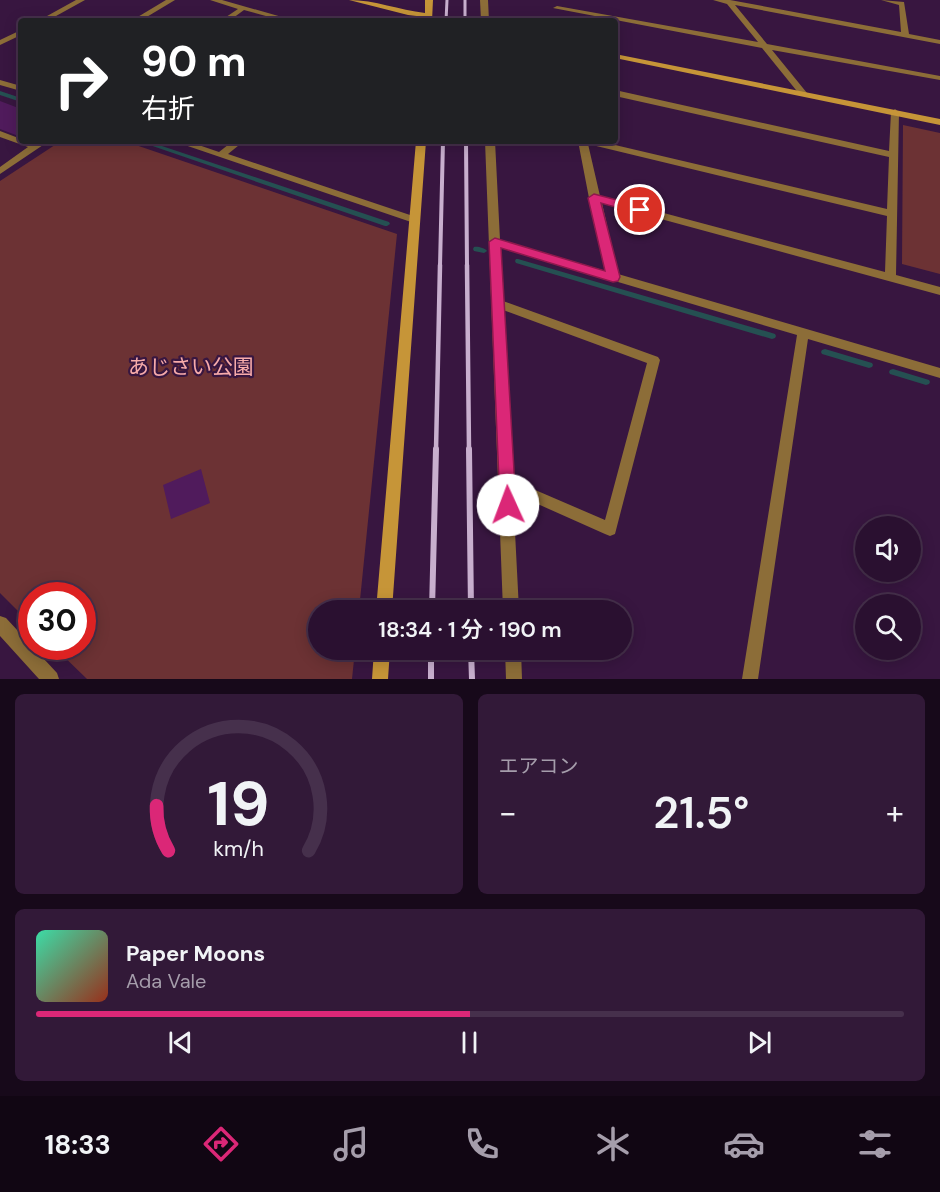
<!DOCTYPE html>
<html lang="ja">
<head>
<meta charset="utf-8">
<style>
	body { margin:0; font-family:"DM Sans","Noto Sans JP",sans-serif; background:#321938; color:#f1f3f6; height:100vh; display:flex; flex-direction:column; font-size:22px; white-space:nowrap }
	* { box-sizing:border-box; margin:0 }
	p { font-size:20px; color:#a59dab }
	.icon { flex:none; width:33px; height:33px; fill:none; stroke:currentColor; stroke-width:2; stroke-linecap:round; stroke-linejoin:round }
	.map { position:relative; height:679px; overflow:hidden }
	.drawer { display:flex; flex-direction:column; gap:15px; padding:15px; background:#17091a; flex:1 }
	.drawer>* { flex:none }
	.top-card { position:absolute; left:18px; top:18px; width:600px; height:126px; border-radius:6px; box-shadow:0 3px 15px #0003,0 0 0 2px #46304c; background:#202124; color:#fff; overflow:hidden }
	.buttons { position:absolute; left:855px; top:516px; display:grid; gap:12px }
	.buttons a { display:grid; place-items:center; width:66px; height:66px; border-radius:50%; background:#2a1030; box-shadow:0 3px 15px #0003,0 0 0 2px #46304c; font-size:30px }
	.speed { position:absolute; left:18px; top:582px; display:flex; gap:12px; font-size:30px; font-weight:700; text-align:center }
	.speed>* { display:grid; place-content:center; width:78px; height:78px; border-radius:50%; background:#2a1030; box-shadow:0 3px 15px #0003,0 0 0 2px #46304c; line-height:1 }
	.speed .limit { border:9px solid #d22; background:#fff; color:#111 }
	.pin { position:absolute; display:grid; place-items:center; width:51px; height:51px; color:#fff; margin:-26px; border:3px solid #fff; border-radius:50%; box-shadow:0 2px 6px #0007 }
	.me { position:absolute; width:66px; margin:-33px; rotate:358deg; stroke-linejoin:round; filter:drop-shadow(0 0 4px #0008) }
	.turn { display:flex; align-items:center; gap:21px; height:126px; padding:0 24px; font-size:27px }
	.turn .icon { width:78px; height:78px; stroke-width:2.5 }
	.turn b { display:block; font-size:42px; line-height:51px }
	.big { font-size:45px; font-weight:600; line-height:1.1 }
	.drawer .widget { flex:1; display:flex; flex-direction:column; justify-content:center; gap:9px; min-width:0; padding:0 21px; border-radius:9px; background:#321938 }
	.drawer .dial { align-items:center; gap:0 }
	.dial svg { height:156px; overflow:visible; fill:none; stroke:#46304c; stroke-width:7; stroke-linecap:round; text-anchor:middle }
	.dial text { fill:#f1f3f6; stroke:none }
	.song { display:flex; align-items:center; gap:18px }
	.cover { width:72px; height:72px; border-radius:9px; background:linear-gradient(135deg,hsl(160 70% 55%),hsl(10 70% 35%)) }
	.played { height:6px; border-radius:3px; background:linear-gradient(90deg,#db2777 50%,#46304c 50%) }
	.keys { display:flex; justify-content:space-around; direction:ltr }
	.heat { display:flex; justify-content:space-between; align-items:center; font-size:33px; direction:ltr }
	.drawer .tiles { flex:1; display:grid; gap:15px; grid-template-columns:1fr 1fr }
	.widget:last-child { grid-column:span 2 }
	.trip { position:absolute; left:308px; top:600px; width:324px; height:60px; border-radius:30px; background:#2a1030; box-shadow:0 3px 15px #0003,0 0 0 2px #46304c; font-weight:600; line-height:60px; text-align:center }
	.dock { display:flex; height:96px; justify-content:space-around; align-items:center; background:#110613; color:#a59dab }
	.dock .icon { width:42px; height:42px }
	.dock .current { color:#db2777 }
	.dock b { font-size:27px; color:#f1f3f6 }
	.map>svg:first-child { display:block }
</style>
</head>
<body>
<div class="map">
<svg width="940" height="679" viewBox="0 0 940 679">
	<rect width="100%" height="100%" fill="#381640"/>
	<path fill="#6c3234" d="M903,125L940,133V274L902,264Z
		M61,141H124L397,234L359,610H318V650H355L352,679H87L54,647L82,646V596H32L31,624L0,593V181Z"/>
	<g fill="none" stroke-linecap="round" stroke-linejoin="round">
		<path fill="#255052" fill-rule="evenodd" d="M0,91L21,98V102L0,95Z
			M138,141H147L389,222L390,224L387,226H385Z
			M474,247C477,246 485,248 487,251L484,253L474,251L473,249Z
			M516,259H518L772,333L775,334L776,336L775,338L772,339L516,263L515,261Z
			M825,349L872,363L873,365L872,367L869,368L822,354L821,352L822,350Z
			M893,369L929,380L930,382L929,384L926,385L890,374L889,372L890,370Z"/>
	</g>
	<path fill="#501b5c" d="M0,101L21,109V137L0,129Z
		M201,469L210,503L171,519L163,485Z"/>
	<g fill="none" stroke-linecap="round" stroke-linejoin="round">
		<path fill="#8c6d38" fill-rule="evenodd" d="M76,0H85L47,21H38Z
			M166,0H175L140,21H131Z
			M210,0H222L296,21H284L244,10L229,21H220L238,9Z
			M480,0H488L489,21H481Z
			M713,0H730L901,32L899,5L881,0L904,2L909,34L940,40V44L735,5L767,44L940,76V80L772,50L807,93L803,96L800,95L762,48L553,8L557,6L758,42L727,4Z
			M21,30V35L0,45V40Z
			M0,80L21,86V91L0,85Z
			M615,90L889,151L891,112L895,109L899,112L896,275L940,287V295L602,203L618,274L940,368V378L808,339L758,679H742L797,335L500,247L503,301L658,357L660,360L615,534L610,536L605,534L513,493L519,610H503L485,141H495L500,240L606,271L589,198L578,141H598L887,209L889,157L615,96ZM588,144L887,216L885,272L600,196ZM503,310L647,363L605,520L512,480Z
			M0,131L21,139V141L34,143L38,141H49L0,174V167L28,147L0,137Z
			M173,141H187L219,152L233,141H244L228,154L419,218L420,220L415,223L411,222Z
			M0,616L6,618L57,673L59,679H39L0,636Z
			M505,650H521L522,679H506Z"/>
		<path fill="#c69538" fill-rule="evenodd" d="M349,0C375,0 399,10 425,13V0H433L432,21H424L425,17L408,15Z
			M615,54L940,119V125L615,58Z
			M416,141H426L392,610H376Z
			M374,650H390L388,679H372Z"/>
		<path stroke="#c8afce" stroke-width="3" d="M465,0V21
			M446,21L447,0"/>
		<path stroke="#c8afce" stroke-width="4" d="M466,141L467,266
			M440,266L443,141"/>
		<path stroke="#c8afce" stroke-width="4.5" d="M467,265L469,450
			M436,450L440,265"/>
		<path stroke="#c8afce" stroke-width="6" d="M469,449L471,610
			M432,610L436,449
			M431,650V679
			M471,650L472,679"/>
	</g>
	<path fill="#db2777" stroke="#8e194d" stroke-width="1.5" d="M594,194L644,207L645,210L640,214L601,203L620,277L618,281L613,282L501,248L516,505L514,510L508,513L502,510L500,505L489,242L495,238L605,271L588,198Z"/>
	<g text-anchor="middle" stroke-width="4.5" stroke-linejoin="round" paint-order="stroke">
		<g font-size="21" fill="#f7abaa" stroke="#381640">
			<text x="191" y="374">あじさい公園</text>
		</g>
	</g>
</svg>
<div class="buttons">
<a><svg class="icon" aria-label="sound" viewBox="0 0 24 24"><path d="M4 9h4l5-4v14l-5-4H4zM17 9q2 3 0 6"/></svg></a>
<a><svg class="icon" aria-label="search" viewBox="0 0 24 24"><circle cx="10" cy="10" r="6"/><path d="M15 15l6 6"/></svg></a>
</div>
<div class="speed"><div class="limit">30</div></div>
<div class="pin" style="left:640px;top:210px;background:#d93025"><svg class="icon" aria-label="arrive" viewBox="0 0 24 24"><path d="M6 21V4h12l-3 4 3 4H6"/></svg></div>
<svg class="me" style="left:508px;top:505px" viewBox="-20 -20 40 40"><circle r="19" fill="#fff"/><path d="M0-13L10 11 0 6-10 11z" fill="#db2777"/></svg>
<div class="trip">18:34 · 1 分 · 190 m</div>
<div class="top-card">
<div class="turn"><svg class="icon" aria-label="right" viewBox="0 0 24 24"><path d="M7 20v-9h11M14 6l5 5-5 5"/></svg><div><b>90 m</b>右折</div></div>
</div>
</div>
<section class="drawer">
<div class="tiles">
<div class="widget dial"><svg viewBox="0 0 100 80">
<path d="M14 69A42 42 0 1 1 86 69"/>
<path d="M14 69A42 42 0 0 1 8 46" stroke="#db2777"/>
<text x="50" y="56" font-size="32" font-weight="700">19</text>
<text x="50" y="72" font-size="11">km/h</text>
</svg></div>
<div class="widget"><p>エアコン</p>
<div class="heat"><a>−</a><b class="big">21.5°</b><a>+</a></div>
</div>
<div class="widget">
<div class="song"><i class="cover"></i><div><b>Paper Moons</b><p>Ada Vale</p></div></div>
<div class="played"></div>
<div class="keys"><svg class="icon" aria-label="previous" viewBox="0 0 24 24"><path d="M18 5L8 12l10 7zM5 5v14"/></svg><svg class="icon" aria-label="pause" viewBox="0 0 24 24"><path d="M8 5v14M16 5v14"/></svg><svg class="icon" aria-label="next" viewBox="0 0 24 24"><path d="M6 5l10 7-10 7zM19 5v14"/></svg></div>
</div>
</div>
</section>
<nav class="dock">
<b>18:33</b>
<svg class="icon current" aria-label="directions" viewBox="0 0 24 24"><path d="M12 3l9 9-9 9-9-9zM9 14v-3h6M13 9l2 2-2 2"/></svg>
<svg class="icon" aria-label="music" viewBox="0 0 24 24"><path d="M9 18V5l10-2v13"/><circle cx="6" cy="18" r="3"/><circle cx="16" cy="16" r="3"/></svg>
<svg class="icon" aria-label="phone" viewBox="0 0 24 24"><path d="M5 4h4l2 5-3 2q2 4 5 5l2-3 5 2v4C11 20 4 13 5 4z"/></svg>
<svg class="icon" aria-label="climate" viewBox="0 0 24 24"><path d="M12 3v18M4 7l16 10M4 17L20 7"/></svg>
<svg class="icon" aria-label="car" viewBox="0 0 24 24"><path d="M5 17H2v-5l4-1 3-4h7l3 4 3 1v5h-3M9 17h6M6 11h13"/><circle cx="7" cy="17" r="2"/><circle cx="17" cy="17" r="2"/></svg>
<svg class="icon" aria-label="filters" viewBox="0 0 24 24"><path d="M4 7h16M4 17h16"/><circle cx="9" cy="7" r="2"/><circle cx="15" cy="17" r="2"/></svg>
</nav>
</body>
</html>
